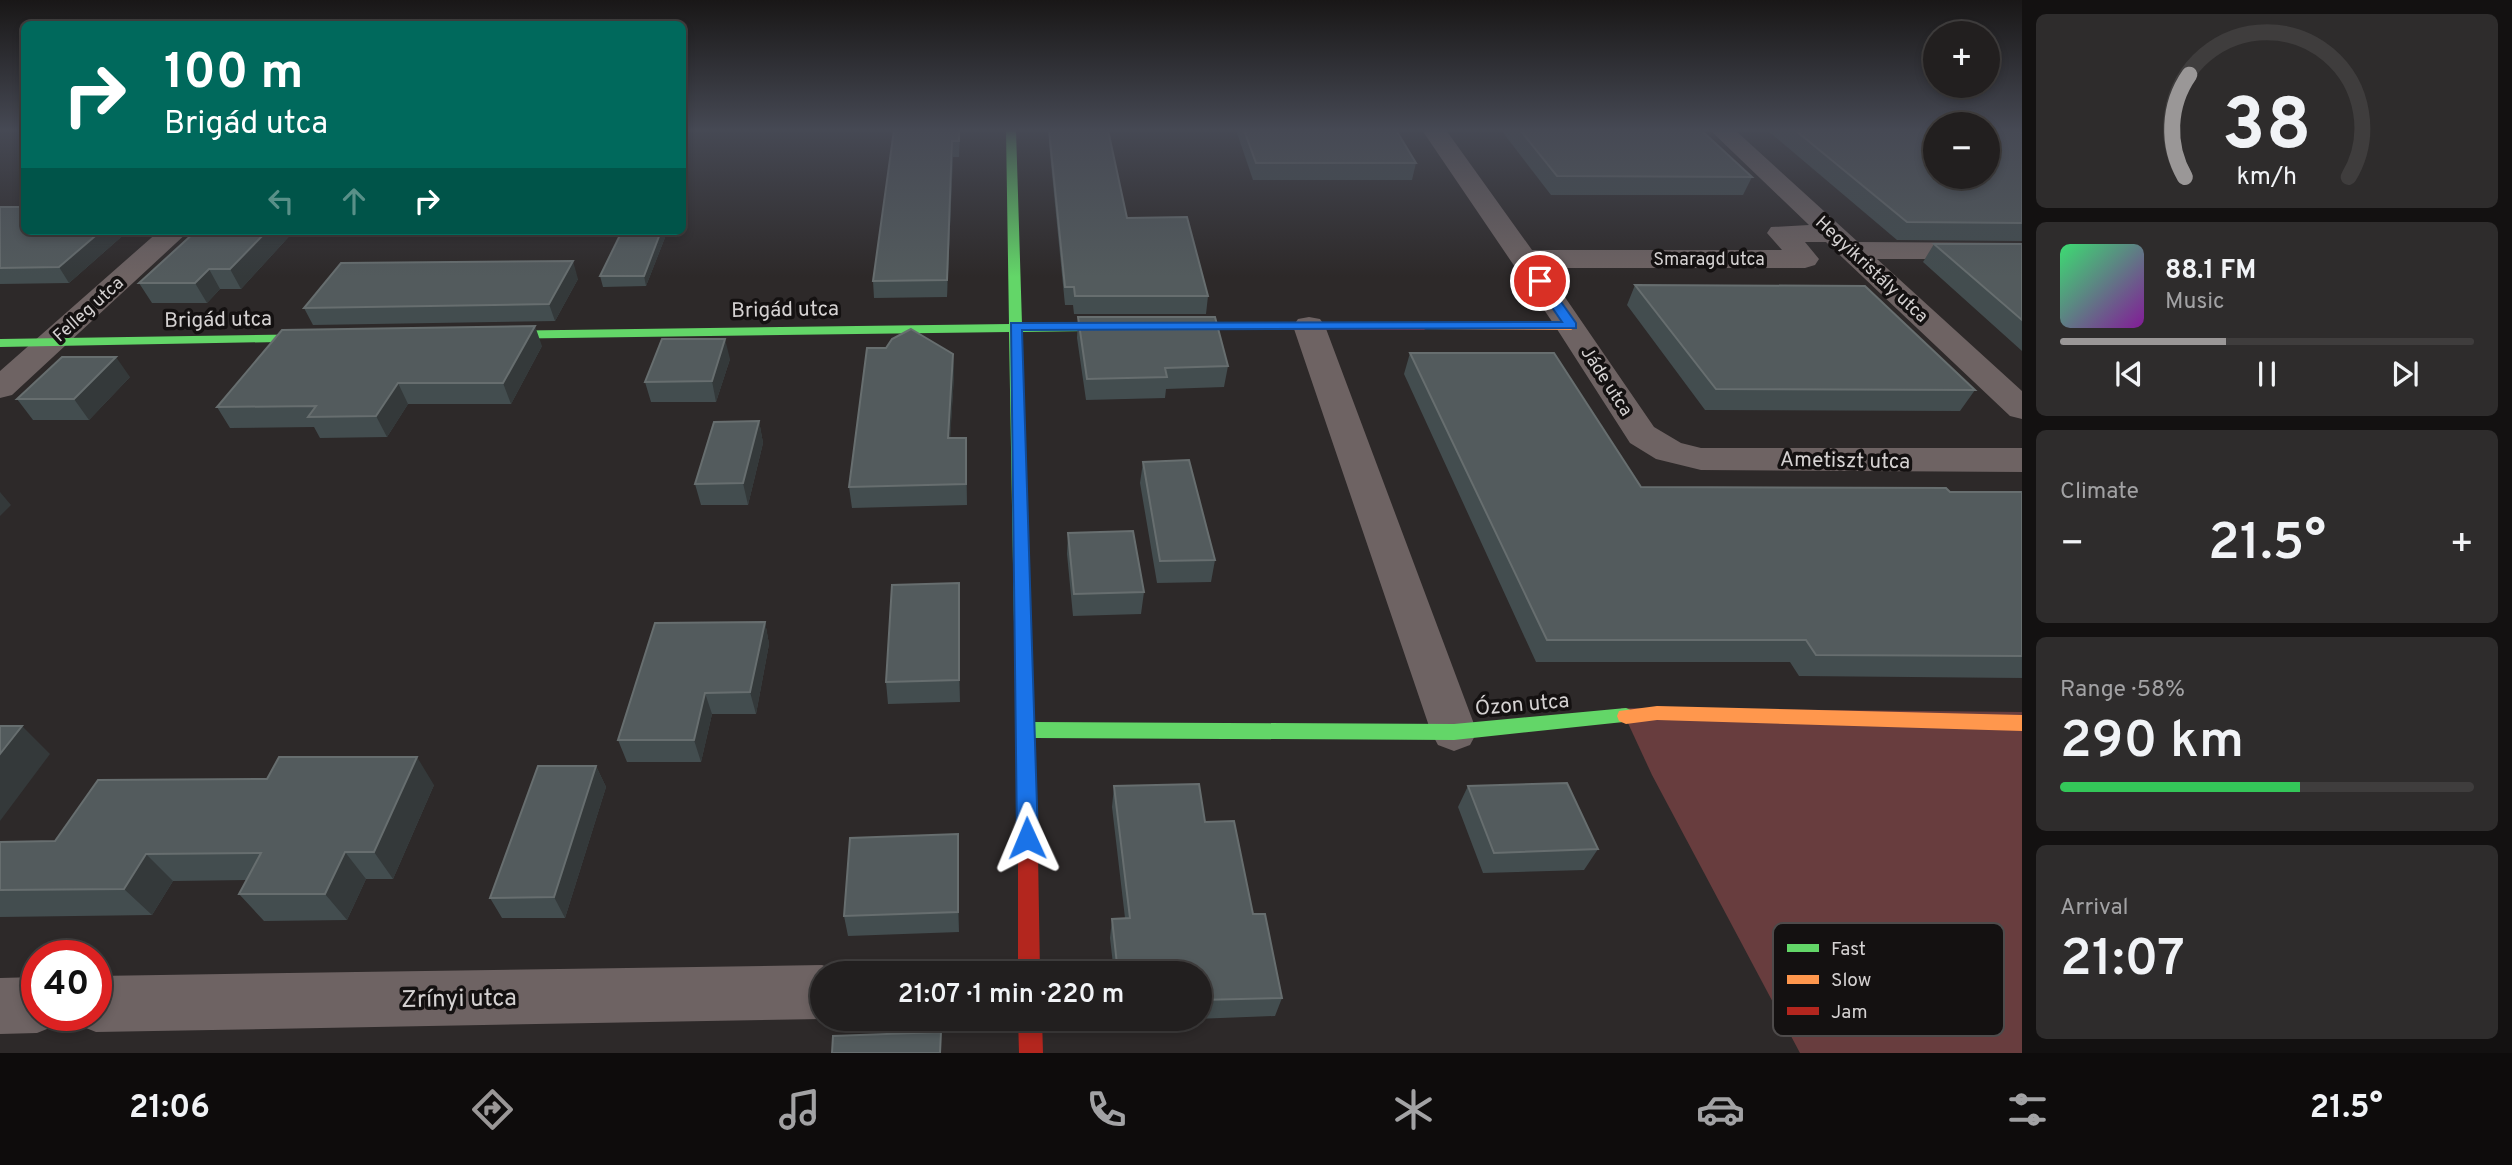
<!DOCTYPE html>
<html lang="en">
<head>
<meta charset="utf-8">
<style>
	body { margin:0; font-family:Overpass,sans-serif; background:#2e2c2c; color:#f1f3f6; height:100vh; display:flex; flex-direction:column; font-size:26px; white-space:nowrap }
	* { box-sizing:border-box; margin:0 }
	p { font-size:23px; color:#a2a2a4 }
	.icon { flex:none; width:38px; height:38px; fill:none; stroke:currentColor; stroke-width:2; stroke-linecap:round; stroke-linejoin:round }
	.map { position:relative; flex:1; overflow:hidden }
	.details { display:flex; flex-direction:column; gap:14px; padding:14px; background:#131111; width:490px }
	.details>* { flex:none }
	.top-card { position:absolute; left:21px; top:21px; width:665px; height:214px; border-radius:10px; box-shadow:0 4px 10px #0003,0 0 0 2px #3f3d3d; background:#00695c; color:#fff; overflow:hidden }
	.tools { position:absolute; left:1923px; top:21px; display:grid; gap:14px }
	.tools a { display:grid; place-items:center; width:77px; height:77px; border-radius:50%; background:#221f1f; box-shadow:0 4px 10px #0003,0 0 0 2px #3f3d3d; font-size:35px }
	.speed { position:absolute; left:21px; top:940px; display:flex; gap:14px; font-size:35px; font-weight:700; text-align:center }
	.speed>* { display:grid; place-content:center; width:91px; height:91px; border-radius:50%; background:#221f1f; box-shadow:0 4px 10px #0003,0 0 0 2px #3f3d3d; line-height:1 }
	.speed .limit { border:10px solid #d22; background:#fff; color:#111 }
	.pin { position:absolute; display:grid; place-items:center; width:60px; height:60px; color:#fff; margin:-30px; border:4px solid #fff; border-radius:50%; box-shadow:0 2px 7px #0007 }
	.me { position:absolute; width:77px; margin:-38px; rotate:359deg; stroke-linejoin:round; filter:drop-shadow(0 0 5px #0008) }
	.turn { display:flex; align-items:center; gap:24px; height:147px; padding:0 28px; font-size:32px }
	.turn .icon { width:91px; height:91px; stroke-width:2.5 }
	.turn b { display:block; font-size:49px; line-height:60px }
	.lanes { display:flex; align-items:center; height:66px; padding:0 28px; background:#0003; justify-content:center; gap:35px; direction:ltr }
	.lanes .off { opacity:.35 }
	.big { font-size:52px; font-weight:600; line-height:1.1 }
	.details .tile { flex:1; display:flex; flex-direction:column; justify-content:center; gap:10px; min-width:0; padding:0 24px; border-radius:10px; background:#2e2c2c }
	.details .dial { align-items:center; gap:0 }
	.dial svg { height:182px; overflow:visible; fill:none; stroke:#3f3d3d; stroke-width:7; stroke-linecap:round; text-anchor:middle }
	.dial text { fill:#f1f3f6; stroke:none }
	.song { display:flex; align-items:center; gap:21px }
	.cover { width:84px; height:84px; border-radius:10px; background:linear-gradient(135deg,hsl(140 70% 55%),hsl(290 70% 35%)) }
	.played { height:7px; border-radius:4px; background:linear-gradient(90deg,#9a9797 40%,#3f3d3d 40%) }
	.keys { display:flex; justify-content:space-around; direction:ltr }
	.heat { display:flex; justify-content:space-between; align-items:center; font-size:38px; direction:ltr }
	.charge { height:10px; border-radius:5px; background:linear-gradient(90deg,#34c759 58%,#3f3d3d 0) }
	.trip { position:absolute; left:810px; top:961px; width:402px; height:70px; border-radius:35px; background:#221f1f; box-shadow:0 4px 10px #0003,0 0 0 2px #3f3d3d; font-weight:600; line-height:70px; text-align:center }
	.tabs { display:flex; height:112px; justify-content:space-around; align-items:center; background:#0e0c0c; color:#a2a2a4 }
	.tabs .icon { width:49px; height:49px }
	.tabs .current { color:#9a9797 }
	.tabs b { font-size:32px; color:#f1f3f6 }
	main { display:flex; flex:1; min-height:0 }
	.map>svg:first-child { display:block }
</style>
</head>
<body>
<main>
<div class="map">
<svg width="2022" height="1053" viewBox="0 0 2022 1053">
	<rect width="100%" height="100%" fill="#2d2929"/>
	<path fill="#683d3e" d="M1621,708L2022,712V1053H1800L1652,775Z"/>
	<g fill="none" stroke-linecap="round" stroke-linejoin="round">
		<path fill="#6e6363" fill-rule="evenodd" d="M1422,130H1446L1532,250H1782L1767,233L1771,227L1809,225L1710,130H1735L1858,242L2022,243V259H1877L2022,391V419L2010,416L1826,242H1805L1819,259L1815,265L1805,268H1545L1654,427L1681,443L1701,448H2022V472L1701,470L1656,459L1630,443L1555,326Z
			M159,231H189L12,395L0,398V371Z
			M1309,317L1320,319L1325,326L1477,732L1470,745L1454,751L1438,745L1431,732L1293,326L1298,319Z
			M822,965L842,973H822L824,1018L822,1019L96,1032L76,1024L73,1015H96V976Z
			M37,977V1015H61L57,1025L37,1033L0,1034V978Z"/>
		<path fill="#63d668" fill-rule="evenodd" d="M1006,130H1016L1022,324L1158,322L1164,326L1158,330L1022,332L1034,722L1454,724L1626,708L1633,711L1635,716L1633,721L1454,740L1035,738L1038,854L1035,861L1028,863L1021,861L1018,854L1009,332L485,339L479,335L485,331L1009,324Z
			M327,334L333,338L332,341L0,347V339Z"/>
		<path fill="#ff974d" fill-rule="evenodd" d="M1424,322H1571L1577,326L1571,330L1420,329L1418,326Z
			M1657,706L2022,715V731L1657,720L1626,724L1619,721L1617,716L1619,711Z"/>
		<path fill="#b3261e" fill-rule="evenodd" d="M1158,322H1424L1430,326L1424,330L1154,329L1152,326Z
			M1028,845L1035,847L1038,854L1040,973H1018V854L1021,847Z
			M1018,1018H1042L1043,1053H1019Z"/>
	</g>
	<path fill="#434d4f" d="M960,130L959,157H953L947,297L874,298L873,281Z
		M1049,130L1127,218L1208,296L1206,314H1074L1073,305H1065L1049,144Z
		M1236,130H1396L1416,163L1412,180H1253Z
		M1501,130H1701L1752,177L1743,195H1551Z
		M1767,130H1936L2022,133V241L1897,240Z
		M0,207L24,231H128L69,283L0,284Z
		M196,231H294L241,289H220L207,303H152L139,283Z
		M622,231H665L666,235L646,286L603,287L600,276Z
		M1934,244H2022V351L1923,262Z
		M578,279L555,321L313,325L304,308Z
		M1635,285L1975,390L1960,411L1705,410L1627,305Z
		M1078,317L1228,366L1224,387L1166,389L1165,398L1086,400L1077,338Z
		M542,346L511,404H408L387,437L320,438L314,427L230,428L217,407Z
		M1410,353L1641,487L1950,492H2022V678L1799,676L1790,662H1536L1404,374Z
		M953,354L954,375L950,438H966L967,505L852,508L849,487Z
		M730,359L716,402H651L645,382Z
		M130,377L89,420H33L17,399Z
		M759,421L763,443L748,505H701L695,484Z
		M1143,462L1215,560L1211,582L1157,583L1140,483Z
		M1068,533L1144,592L1141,614L1073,616L1067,554Z
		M960,605V702L888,704L886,682Z
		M765,622L769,644L756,714H712L701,762H627L618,740Z
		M596,766L606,787L565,918H502L490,898Z
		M434,785L393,879H366L347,920L264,921L239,894L247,880L173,881L152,915L0,917V842L55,841Z
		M1114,786L1205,822L1253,914L1282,998L1275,1016L1119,1022V1018H1200V973H1114L1110,938L1112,919L1125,918L1112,807Z
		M1468,786L1598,849L1584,870L1483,873L1458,807Z
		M958,834L959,855V932L848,936L844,916Z"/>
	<path fill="#34393a" d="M952,141L953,157L947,297V280Z
		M101,231H128L69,283L59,267Z
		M267,231H294L241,289L230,269Z
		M661,231H665L666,235L646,286L644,276Z
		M573,261L578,279L555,321L549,304Z
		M209,269L220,289L207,303L195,283Z
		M535,326L542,346L511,404L503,383Z
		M725,339L730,359L716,402L712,381Z
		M953,354L954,375L949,459L948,438Z
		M116,357L130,377L89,420L74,399Z
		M398,383L408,404L387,437L376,416Z
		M759,421L763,443L748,505L743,483Z
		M0,492L11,505L0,516Z
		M959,583L960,605V702L959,680Z
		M765,622L769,644L756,714L750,692Z
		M705,693L712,714L701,762L694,740Z
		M22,726L50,754L0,821V754Z
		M417,757L434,785L393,879L374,852Z
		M596,766L606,787L565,918L554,897Z
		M958,834L959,855V932L958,912Z
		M345,852L366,879L347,920L325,894Z
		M146,854L173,881L152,915L124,889Z"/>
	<path fill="#535b5d" stroke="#676e6f" stroke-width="2" d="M894,130H959V141H952L947,280L873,281Z
		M1049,130H1108L1127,218L1187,217L1208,296H1075L1074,287H1065Z
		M1244,130H1396L1416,163H1256Z
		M1520,130H1701L1752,177L1557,176Z
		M1795,130H1936V177H1988V130H2011L2022,133V223L1907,222Z
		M0,207H24V231H101L59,267L0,268Z
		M196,231H267L230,269H209L195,283H139Z
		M622,231H661L644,276H600Z
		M1934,244H2022V320Z
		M573,261L549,304L304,308L341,263Z
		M1635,285L1865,286L1975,390L1716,389Z
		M1078,317H1215L1228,366L1165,368L1167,377L1087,379Z
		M535,326L503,383H398L376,416L308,417L316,406L217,407L282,330Z
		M911,329L953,354L948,438H966V484L849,487L867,348H886L892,339Z
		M662,339H725L712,381L645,382Z
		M1410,353H1554L1641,487L1946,488L1950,492H2022V656L1816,655L1806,640H1547Z
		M62,357H116L74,399H17Z
		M759,421L743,483L695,484L714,422Z
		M1189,460L1215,560L1160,561L1143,462Z
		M1133,531L1144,592L1074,594L1068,533Z
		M959,583V680L886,682L892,585Z
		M765,622L750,692L705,693L694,740H618L655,623Z
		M0,726H22L0,754Z
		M279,757H417L374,852H345L325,894H239L261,853L146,854L124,889L0,890V842L55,841L98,780L267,779Z
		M538,766H596L554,897L490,898Z
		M1567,783L1598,849L1494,853L1468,786Z
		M1199,784L1205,822L1234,821L1253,914H1265L1282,998L1200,1000V973H1118L1112,919L1130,918L1114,786Z
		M958,834V912L844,916L850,838Z
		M941,1032L940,1053H832L833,1036Z"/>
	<linearGradient id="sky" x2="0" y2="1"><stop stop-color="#191717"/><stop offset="0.47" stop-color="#464954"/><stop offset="1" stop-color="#464954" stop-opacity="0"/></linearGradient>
	<rect width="2022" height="277" fill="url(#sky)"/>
	<path fill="#1a73e8" stroke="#114b97" stroke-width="2" d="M1540,277L1544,278L1576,323V328L1022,330L1038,838L1035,844L1027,847L1020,844L1017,838L1011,323L1562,322L1534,281Z"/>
	<g text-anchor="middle" stroke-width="7" stroke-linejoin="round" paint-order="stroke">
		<g font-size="18" fill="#d5d2d2" stroke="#141111">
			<text x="1709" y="265">Smaragd utca</text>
			<text transform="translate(1872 269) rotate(43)" y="6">Hegyikristály utca</text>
			<text transform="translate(88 309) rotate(-42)" y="6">Felleg utca</text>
			<text transform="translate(1607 381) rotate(57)" y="6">Jáde utca</text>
		</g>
		<g font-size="21" fill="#d5d2d2" stroke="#141111">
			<text transform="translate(785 309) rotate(-1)" y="7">Brigád utca</text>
			<text transform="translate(218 319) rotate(-1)" y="7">Brigád utca</text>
			<text transform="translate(1845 460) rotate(1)" y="7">Ametiszt utca</text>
			<text transform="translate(1522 704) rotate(-5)" y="7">Ózon utca</text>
		</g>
		<g font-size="24" fill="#d5d2d2" stroke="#141111">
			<text transform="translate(459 998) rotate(-1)" y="8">Zrínyi utca</text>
		</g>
	</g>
	<rect x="1773" y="923" width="231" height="113" rx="10" fill="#141111" stroke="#4e4b4b" stroke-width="2"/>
	<rect x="1787" y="944" width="32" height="8" fill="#63d668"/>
	<rect x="1787" y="975" width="32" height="9" fill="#ff974d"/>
	<rect x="1787" y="1007" width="32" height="8" fill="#b3261e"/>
	<g font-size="19" fill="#d5d2d2">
		<text x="1831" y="955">Fast</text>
		<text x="1831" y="986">Slow</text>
		<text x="1831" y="1018">Jam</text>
	</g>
</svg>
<div class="tools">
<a>+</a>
<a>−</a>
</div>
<div class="speed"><div class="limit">40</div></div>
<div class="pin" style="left:1540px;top:281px;background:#d93025"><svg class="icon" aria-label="arrive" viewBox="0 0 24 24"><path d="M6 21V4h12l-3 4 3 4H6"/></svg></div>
<svg class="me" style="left:1027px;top:838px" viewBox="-20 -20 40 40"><path d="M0-17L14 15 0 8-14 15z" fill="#1a73e8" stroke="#fff" stroke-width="4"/></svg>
<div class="trip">21:07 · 1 min · 220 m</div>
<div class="top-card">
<div class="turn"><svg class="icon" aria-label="right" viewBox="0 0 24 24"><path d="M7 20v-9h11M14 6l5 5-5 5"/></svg><div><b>100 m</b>Brigád utca</div></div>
<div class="lanes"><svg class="icon off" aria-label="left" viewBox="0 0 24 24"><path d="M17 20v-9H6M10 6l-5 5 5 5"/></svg><svg class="icon off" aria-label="ahead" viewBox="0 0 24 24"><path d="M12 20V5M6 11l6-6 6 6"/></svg><svg class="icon" aria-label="right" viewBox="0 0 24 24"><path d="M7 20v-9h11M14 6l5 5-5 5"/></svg></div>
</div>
</div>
<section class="details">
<div class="tile dial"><svg viewBox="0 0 100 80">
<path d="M14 69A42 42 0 1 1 86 69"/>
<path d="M14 69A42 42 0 0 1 16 24" stroke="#9a9797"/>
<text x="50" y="56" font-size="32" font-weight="700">38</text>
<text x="50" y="72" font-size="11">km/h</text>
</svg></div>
<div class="tile">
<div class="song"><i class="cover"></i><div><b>88.1 FM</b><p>Music</p></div></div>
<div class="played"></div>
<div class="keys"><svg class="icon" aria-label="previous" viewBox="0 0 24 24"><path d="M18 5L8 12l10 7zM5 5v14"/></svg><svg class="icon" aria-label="pause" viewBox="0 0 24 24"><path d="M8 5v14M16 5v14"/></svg><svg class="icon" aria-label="next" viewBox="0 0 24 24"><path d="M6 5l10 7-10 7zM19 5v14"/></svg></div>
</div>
<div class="tile"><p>Climate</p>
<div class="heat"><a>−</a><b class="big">21.5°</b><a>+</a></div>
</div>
<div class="tile"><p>Range · 58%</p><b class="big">290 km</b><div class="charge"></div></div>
<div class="tile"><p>Arrival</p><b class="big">21:07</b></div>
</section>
</main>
<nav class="tabs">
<b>21:06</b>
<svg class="icon current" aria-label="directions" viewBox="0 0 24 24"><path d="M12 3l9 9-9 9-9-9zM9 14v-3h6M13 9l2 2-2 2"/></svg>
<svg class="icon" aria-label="music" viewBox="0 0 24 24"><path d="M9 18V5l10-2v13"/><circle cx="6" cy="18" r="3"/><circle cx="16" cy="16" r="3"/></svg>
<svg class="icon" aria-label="phone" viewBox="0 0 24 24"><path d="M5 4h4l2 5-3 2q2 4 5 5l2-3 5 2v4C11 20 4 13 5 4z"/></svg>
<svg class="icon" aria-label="climate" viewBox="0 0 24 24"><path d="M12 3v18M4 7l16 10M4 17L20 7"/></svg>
<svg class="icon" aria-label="car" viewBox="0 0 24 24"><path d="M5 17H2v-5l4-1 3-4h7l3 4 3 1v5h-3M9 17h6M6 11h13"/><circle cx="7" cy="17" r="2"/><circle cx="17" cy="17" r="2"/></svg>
<svg class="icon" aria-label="filters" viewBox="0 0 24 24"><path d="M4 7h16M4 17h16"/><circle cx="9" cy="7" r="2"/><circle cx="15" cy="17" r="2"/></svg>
<b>21.5°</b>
</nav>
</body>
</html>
